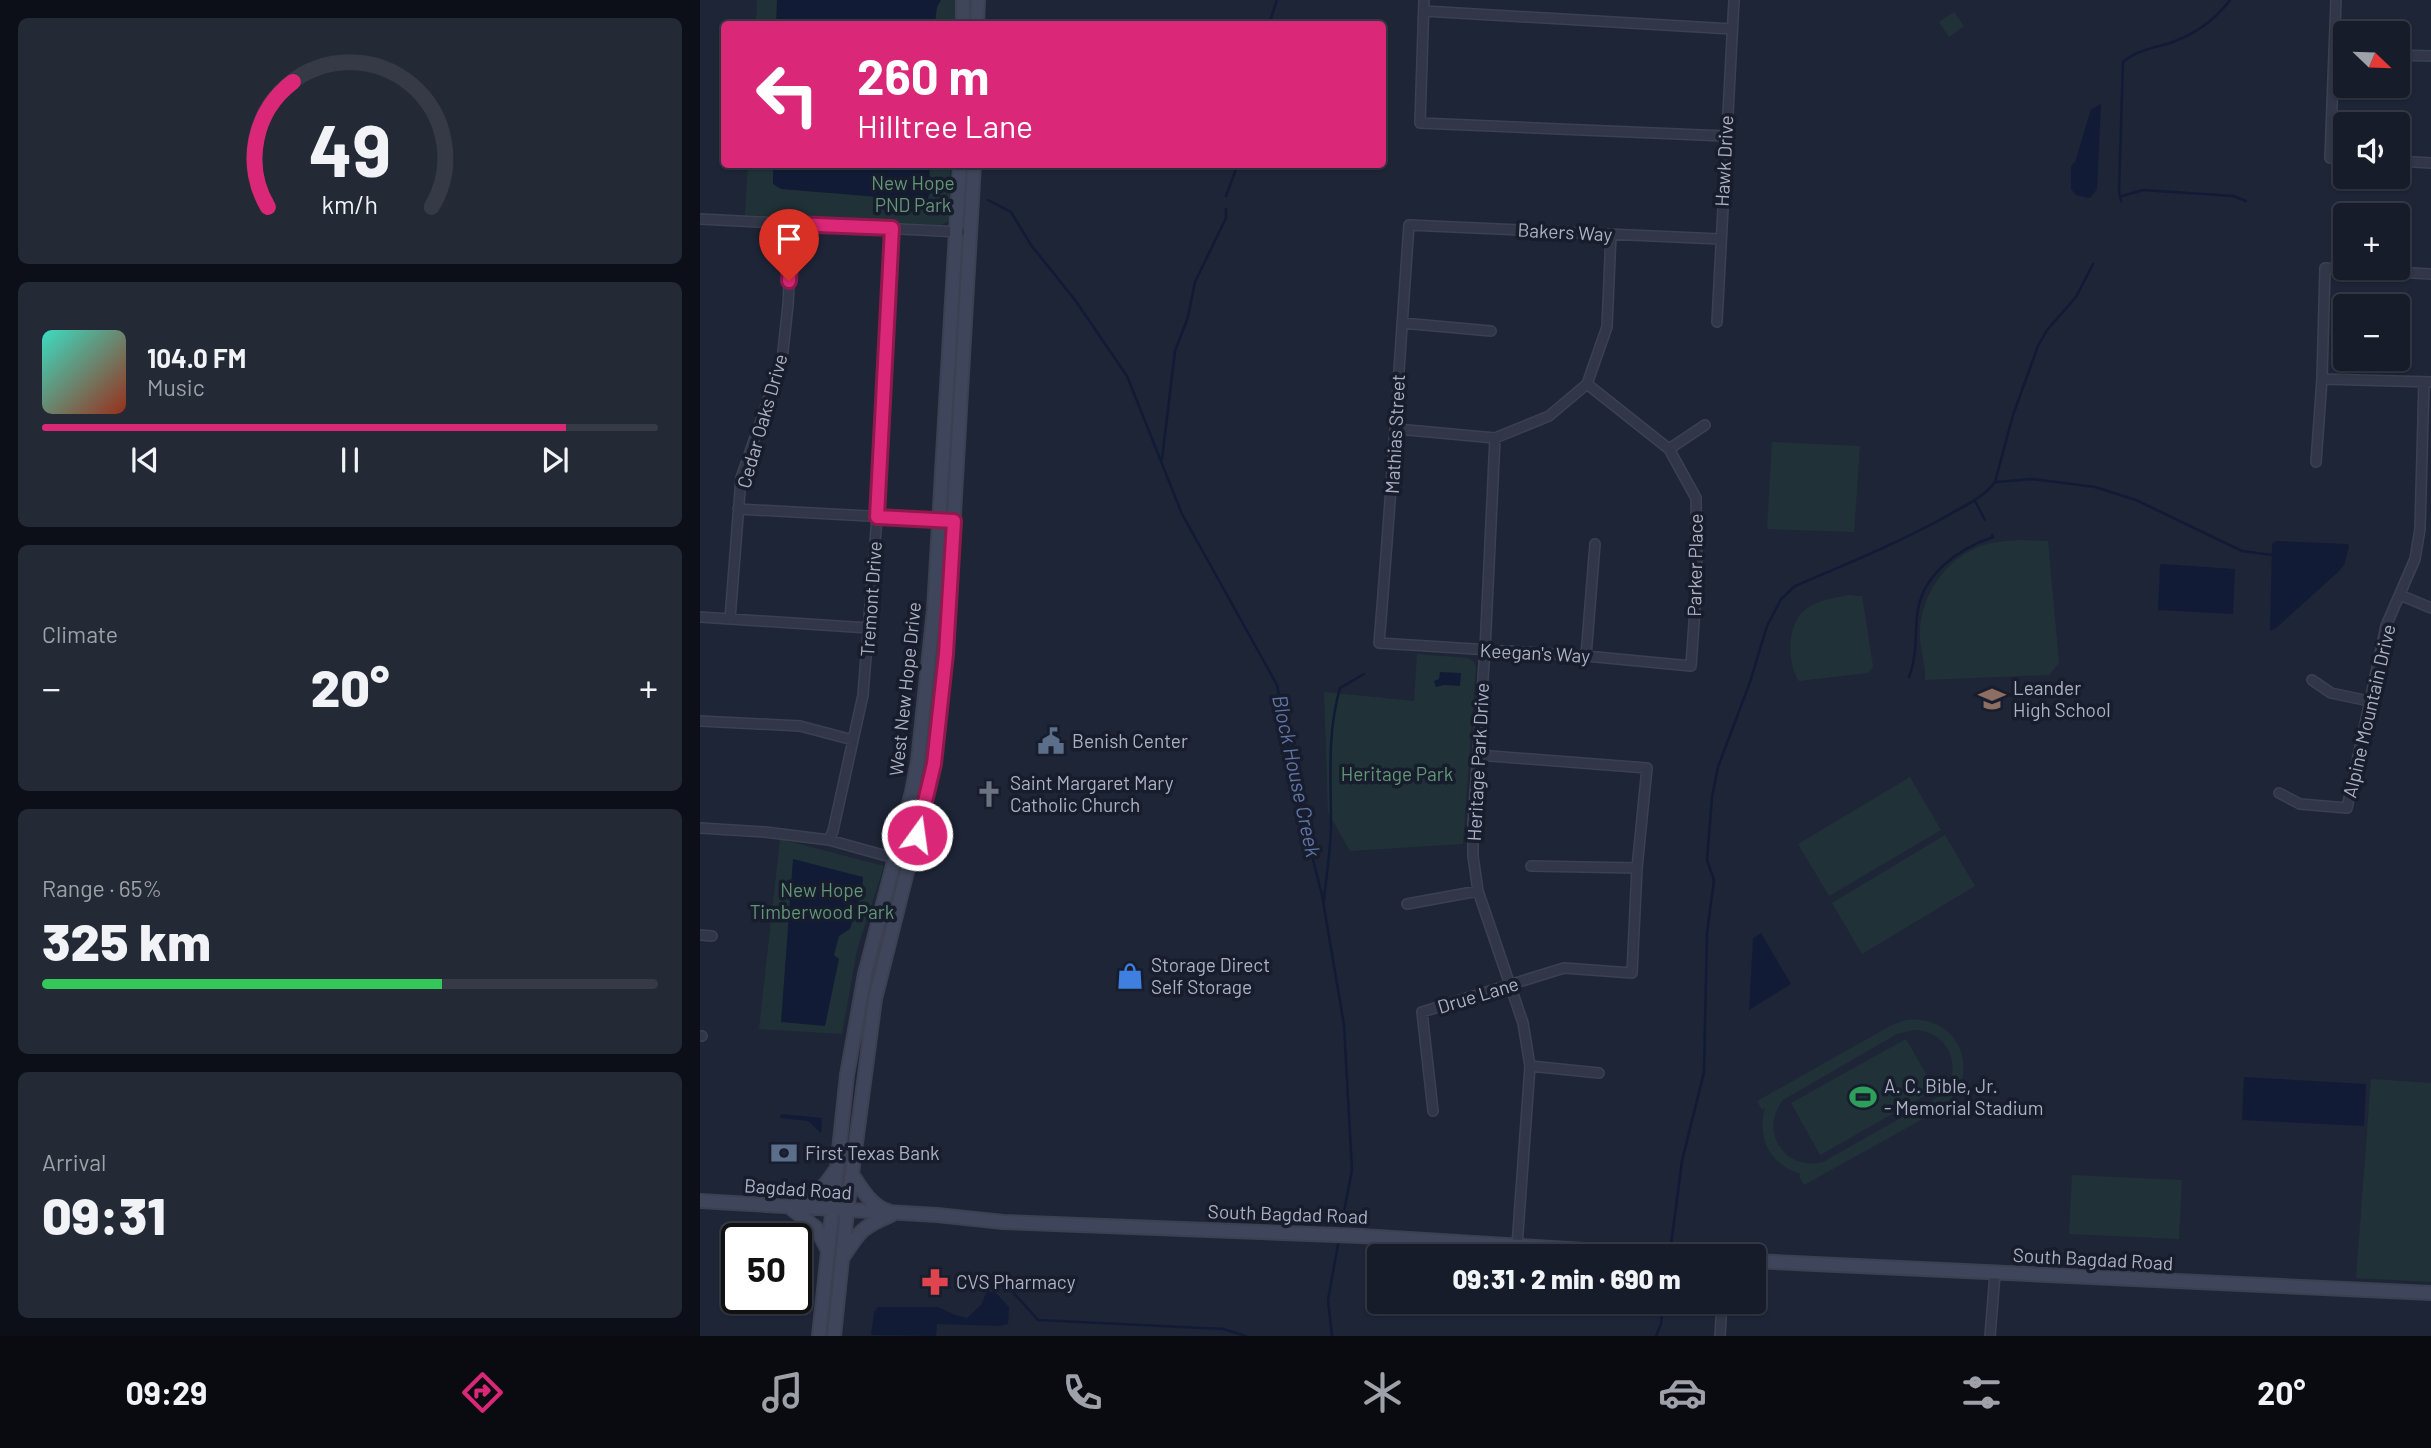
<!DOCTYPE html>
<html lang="en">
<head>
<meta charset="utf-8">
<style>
	body { margin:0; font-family:Barlow,sans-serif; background:#232935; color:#f1f3f6; height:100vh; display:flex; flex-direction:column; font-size:26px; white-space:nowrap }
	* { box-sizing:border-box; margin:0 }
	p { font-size:23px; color:#9ea1a8 }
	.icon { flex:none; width:38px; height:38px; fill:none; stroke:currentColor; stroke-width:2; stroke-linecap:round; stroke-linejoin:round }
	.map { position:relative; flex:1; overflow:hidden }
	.details { display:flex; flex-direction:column; gap:18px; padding:18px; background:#0c0f17; width:700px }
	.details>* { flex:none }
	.banner { position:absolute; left:21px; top:21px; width:665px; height:147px; border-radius:7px; box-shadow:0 2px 5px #0004,0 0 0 2px #353a46; background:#db2777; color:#fff; overflow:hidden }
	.needle { width:46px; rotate:113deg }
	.fabs { position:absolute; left:1633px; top:21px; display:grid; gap:14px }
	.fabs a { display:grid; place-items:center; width:77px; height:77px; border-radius:7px; background:#161c29; box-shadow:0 2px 5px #0004,0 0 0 2px #353a46; font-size:35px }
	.speed { position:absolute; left:21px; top:1223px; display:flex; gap:14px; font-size:35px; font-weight:700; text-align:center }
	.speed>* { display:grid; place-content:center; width:91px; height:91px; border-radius:50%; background:#161c29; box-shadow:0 2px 5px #0004,0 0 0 2px #353a46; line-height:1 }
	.speed .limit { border:4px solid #111; border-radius:10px; background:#fff; color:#111 }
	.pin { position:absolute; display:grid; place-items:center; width:60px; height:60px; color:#fff; margin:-72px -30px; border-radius:50% 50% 50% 0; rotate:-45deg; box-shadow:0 0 7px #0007 }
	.pin .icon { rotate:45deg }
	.me { position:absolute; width:77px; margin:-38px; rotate:14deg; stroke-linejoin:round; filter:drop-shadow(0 0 5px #0008) }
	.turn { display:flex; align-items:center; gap:24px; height:147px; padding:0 21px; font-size:32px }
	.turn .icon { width:91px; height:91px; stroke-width:2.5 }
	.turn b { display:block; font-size:49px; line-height:60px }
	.big { font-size:52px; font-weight:800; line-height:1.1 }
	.details .widget { flex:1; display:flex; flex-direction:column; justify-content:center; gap:10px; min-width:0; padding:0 24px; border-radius:10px; background:#232935 }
	.details .dial { align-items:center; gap:0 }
	.dial svg { height:182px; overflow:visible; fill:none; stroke:#353a46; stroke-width:7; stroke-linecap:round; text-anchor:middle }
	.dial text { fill:#f1f3f6; stroke:none }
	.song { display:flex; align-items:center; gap:21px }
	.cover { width:84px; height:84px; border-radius:10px; background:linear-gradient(135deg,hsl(170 70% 55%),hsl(10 70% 35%)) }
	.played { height:7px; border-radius:4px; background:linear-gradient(90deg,#db2777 85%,#353a46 85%) }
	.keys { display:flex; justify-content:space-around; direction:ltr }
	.heat { display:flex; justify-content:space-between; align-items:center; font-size:38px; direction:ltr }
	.charge { height:10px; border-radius:5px; background:linear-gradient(90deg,#34c759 65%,#353a46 0) }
	.trip { position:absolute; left:667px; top:1244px; width:399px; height:70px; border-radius:7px; background:#161c29; box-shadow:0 2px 5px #0004,0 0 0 2px #353a46; font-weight:800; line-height:70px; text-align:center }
	.menu { display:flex; height:112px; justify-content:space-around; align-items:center; background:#090b10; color:#9ea1a8 }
	.menu .icon { width:49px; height:49px }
	.menu .active { color:#db2777 }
	.menu b { font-size:32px; color:#f1f3f6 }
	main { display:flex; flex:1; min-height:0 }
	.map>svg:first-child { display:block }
</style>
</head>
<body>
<main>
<section class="details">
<div class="widget dial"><svg viewBox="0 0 100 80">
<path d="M14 69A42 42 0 1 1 86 69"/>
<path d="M14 69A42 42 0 0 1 25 14" stroke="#db2777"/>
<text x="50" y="56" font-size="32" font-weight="700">49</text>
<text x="50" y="72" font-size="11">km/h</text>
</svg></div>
<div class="widget">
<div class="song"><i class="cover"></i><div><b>104.0 FM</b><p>Music</p></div></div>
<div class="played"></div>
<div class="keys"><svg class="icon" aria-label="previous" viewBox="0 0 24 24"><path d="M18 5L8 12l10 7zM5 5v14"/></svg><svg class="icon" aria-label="pause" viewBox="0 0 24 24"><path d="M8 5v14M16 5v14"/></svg><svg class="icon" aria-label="next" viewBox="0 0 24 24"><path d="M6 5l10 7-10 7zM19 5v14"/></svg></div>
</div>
<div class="widget"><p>Climate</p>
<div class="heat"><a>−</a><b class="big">20°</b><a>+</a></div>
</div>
<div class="widget"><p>Range · 65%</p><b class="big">325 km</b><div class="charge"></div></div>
<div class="widget"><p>Arrival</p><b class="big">09:31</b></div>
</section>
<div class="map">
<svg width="1731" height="1336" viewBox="0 0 1731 1336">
	<rect width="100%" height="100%" fill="#1e2537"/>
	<path fill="#203238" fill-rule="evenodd" d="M57,0H257L256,24H56Z
		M1254,12L1264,26L1249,37L1239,22Z
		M48,165H250V220L242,225L45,215Z
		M1072,442L1160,446L1154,532L1067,529Z
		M1322,540L1348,541L1359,663L1349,675L1225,680C1226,663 1219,648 1220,631C1221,594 1248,556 1284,545C1296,541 1309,541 1322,540Z
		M1148,595L1162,596L1173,666L1168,673L1099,681C1086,663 1087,623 1106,609C1117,600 1134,598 1148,595Z
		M717,654L768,658L774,662L776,667L763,844L650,851L628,812L624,692L714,701Z
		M1210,777L1241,830L1129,896L1098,844Z
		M1245,835L1275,886L1162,954L1132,903Z
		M80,839L184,866L157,950L142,1034L59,1029Z
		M1206,1020C1262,1014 1285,1079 1239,1110L1104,1185L1099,1176L1101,1174C1071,1166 1056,1138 1065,1108L1062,1110L1057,1101L1192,1025ZM1214,1030C1249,1031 1264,1067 1243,1094L1123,1162C1085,1172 1058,1131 1083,1100L1197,1034Z
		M1206,1039L1235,1090L1120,1155L1091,1103Z
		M1671,1079L1731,1083V1282L1656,1278Z
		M1372,1175L1482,1180L1479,1239L1369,1234Z"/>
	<path fill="#111b35" d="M77,0H241L237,7L235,24H76Z
		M1401,104L1397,189L1390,198L1376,195L1371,189V166L1375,162L1391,109Z
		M73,165H230L229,191L231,193L229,195L227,202L222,204L195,199L193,202H190V198L81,189L73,184Z
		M1576,541L1648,544L1649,546L1644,565L1637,573L1576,628L1570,631L1572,544Z
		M1462,564L1535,569L1533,614L1458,610L1460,565Z
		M740,672L761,673L760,686L744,685L736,687L734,681L739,679Z
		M93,859L163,877L162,889L150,929L139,936L134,955L139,959L125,1026L81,1022Z
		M1061,933L1091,984L1049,1010L1053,938Z
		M1544,1077L1666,1084L1664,1126L1542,1120Z
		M81,1114L122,1118L121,1133L108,1121L80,1118Z
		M287,1291L296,1293L309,1307L308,1324L299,1326L237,1324L236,1336L171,1335L174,1312L178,1307H238L255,1315L267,1318L281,1305Z"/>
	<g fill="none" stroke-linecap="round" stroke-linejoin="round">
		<path stroke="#111b35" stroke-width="2.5" d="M569,24L577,0
			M234,164L238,168
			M526,196L538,164
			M1422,196L1443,190L1533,196L1546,201
			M288,200L311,212L331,245L375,300L427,376L482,514L577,685L599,804L622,895L644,1025L652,1170L640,1232
			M1421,201L1419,192L1423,62C1437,50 1454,48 1470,43C1493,35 1515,20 1530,0
			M462,459L475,351L488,317L495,282L526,218V209
			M1296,482L1332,479L1395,487L1436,500L1542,551L1572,555
			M1275,501L1285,520
			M1209,677C1217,657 1215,638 1217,617C1220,576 1257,549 1293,537L1292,535
			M624,901C626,876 631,850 631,824C631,778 627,733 640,688L664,674
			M970,1252L982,1161L1004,1072L1007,933L1014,880L1007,860L1012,797L1018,767L1050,682L1067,626L1081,599L1095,586C1147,564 1198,543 1247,516C1264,506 1283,498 1295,482L1313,415L1338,346L1347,330L1376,297L1393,264
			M300,1278L338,1320L523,1329L546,1336
			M632,1336L628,1300L639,1239
			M956,1336L961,1324L963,1302"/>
		<defs>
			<path id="minor" d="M724,0L720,123L1025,136
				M1636,0L1630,158L1645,159
				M724,11L1032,29
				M1698,55L1731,56
				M1698,161L1731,163
				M0,219L260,232
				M1017,322L1034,0
				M702,323L791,331
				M1622,379L1731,382
				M887,384L969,449L996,498L997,580L991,666L886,656L679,643C691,504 699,364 709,225L1020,239
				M697,429L795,438L849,416L887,384L907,327L911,234
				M795,438L785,650L773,823V856L778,891L823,1023L830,1066L817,1246
				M969,449L1005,425
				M1616,462L1622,379L1625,268L1731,274
				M38,509L243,520
				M1700,595L1731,608
				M0,617L169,628
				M30,619L41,478L82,360L88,305L92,224
				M886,656L895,544
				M1612,680L1631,693L1669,701
				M0,721L100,726L153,740
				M1579,793L1600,804L1647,808L1686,626L1715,559L1720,529L1724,382
				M0,828L65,832L129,840L183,855L211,859
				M129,840L133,831L163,695L177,517L192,228
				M831,866L937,868
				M707,904L778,891
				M0,935L12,936
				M0,1036H2
				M830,1066L899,1073
				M733,1111L722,1012L864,968L932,973L937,868L947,768L778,755
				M1020,1336L1022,1302
				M1290,1336L1295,1274"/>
			<path id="secondary" d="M263,24V0
				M277,24L278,0
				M152,1174C161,1188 171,1206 188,1211
				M0,1201L237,1215L303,1222L661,1236L981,1256
				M95,1206C114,1199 124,1187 135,1171
				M91,1208L116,1228L128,1250
				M143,1257C160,1231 162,1227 191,1215
				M1054,1261L1731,1293
				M119,1336L147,1075L165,974L212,792L218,761L234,610L260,164
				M134,1336L147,1211L175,999L234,764L246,654L274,164"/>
		</defs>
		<use href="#minor" stroke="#3b4151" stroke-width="12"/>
		<use href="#secondary" stroke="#3b4151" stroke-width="16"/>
		<use href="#minor" stroke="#313748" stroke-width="9"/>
		<use href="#secondary" stroke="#3f465b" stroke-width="12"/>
	</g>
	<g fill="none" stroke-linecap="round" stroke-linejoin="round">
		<defs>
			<path id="route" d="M89,281L92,224L192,228L177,517L254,521L246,654L234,764L217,835"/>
		</defs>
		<use href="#route" stroke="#8e194d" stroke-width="18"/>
		<use href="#route" stroke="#db2777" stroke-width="12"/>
	</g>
	<defs>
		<symbol id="school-bare" viewBox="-9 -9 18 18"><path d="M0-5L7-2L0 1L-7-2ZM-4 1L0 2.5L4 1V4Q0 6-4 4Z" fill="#8d6e63" stroke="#171d2c" stroke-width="2.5" paint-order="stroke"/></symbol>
		<symbol id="civic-bare" viewBox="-9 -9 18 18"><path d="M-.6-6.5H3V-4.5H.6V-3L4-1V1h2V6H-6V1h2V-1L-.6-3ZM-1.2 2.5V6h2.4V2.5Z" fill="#5c6f8a" stroke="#171d2c" stroke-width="2.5" paint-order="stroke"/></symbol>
		<symbol id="church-bare" viewBox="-9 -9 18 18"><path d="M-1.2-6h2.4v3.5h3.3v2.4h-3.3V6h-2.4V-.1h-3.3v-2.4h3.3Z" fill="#6b7280" stroke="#171d2c" stroke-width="2.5" paint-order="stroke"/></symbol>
		<symbol id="shop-bare" viewBox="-9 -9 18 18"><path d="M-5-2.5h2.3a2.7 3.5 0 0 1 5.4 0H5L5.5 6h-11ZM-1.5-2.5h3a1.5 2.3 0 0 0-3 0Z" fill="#3f7fe0" stroke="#171d2c" stroke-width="2.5" paint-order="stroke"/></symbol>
		<symbol id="stadium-bare" viewBox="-9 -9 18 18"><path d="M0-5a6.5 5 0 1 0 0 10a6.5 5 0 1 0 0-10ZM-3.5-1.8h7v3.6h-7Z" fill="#2e9e5b" stroke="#171d2c" stroke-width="2.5" paint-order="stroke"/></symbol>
		<symbol id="bank-bare" viewBox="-9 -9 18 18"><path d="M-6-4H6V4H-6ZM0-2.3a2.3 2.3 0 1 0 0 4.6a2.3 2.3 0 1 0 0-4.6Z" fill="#5c6f8a" stroke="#171d2c" stroke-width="2.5" paint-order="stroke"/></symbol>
		<symbol id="pharmacy-bare" viewBox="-9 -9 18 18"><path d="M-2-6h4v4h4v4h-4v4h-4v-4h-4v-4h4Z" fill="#e0444e" stroke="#171d2c" stroke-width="2.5" paint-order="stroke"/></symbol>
	</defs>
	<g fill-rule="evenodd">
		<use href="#school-bare" x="1273" y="680" width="38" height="38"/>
		<use href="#civic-bare" x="332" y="722" width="38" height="38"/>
		<use href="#church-bare" x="270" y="775" width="38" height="38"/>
		<use href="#shop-bare" x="411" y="957" width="38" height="38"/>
		<use href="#stadium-bare" x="1144" y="1078" width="38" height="38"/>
		<use href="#bank-bare" x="65" y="1134" width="38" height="38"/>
		<use href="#pharmacy-bare" x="216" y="1263" width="38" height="38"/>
	</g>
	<g text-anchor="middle" stroke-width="7" stroke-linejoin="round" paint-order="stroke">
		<g font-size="19" fill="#abb1c5" stroke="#171d2c">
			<text transform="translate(1024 161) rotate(-87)" y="7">Hawk Drive</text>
			<text transform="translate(865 232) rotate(3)" y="7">Bakers Way</text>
			<text transform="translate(62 421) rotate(-74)" y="7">Cedar Oaks Drive</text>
			<text transform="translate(695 434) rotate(-87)" y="7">Mathias Street</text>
			<text transform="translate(995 565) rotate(-89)" y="7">Parker Place</text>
			<text transform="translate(171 599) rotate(-86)" y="7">Tremont Drive</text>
			<text transform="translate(835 653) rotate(3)" y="7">Keegan's Way</text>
			<text transform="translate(205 689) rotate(-84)" y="7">West New Hope Drive</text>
			<text transform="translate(1669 711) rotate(-77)" y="7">Alpine Mountain Drive</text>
			<text transform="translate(778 762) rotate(-87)" y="7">Heritage Park Drive</text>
			<text transform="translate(778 995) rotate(-17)" y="7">Drue Lane</text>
			<text transform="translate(98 1189) rotate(4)" y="7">Bagdad Road</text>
			<text transform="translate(588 1214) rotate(2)" y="7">South Bagdad Road</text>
			<text transform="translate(1393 1259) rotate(3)" y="7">South Bagdad Road</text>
		</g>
		<g font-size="19" fill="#629675" stroke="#171d2c">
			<text x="213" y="190">New Hope<tspan x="213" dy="22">PND Park</tspan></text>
			<text x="697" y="781">Heritage Park</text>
			<text x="122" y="897">New Hope<tspan x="122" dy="22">Timberwood Park</tspan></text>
		</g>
		<g font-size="19" fill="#abb1c5" stroke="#171d2c" text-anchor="start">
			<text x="1313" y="695">Leander<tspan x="1313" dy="22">High School</tspan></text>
			<text x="372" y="748">Benish Center</text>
			<text x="310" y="790">Saint Margaret Mary<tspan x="310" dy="22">Catholic Church</tspan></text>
			<text x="451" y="972">Storage Direct<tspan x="451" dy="22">Self Storage</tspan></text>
			<text x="1184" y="1093">A. C. Bible, Jr.<tspan x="1184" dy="22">- Memorial Stadium</tspan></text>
			<text x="105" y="1160">First Texas Bank</text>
			<text x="256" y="1289">CVS Pharmacy</text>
		</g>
		<g font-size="21" font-style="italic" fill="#6175a7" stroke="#171d2c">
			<text transform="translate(596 776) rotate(78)" y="7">Block House Creek</text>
		</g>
	</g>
</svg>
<div class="fabs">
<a><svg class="needle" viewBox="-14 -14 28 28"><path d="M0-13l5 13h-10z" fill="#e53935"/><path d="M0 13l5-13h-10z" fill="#9ea1a8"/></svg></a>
<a><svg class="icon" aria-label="sound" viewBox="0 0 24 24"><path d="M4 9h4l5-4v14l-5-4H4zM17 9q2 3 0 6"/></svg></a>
<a>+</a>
<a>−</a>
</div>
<div class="speed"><div class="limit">50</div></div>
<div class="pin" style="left:89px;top:281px;background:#d93025"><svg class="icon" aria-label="arrive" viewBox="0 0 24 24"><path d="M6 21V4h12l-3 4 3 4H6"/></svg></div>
<svg class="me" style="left:217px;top:835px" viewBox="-20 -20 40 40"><circle r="17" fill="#db2777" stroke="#fff" stroke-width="3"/><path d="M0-11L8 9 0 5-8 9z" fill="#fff"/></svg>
<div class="trip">09:31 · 2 min · 690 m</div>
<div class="banner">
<div class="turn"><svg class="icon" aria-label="left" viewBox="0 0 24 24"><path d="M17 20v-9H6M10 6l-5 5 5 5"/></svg><div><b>260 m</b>Hilltree Lane</div></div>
</div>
</div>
</main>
<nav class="menu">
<b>09:29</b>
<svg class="icon active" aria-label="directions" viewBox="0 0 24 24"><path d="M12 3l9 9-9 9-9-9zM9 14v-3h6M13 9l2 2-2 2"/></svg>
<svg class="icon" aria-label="music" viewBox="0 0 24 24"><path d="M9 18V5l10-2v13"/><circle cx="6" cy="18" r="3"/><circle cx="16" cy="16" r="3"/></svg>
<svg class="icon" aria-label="phone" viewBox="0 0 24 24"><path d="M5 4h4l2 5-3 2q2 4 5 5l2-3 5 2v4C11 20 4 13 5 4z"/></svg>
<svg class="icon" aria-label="climate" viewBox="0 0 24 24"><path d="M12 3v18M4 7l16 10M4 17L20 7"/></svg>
<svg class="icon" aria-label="car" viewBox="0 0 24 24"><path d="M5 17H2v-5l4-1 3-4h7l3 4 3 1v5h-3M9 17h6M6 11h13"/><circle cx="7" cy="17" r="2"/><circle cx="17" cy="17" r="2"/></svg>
<svg class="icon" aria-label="filters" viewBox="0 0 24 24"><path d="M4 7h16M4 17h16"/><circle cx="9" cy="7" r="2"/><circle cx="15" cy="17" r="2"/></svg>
<b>20°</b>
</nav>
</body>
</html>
